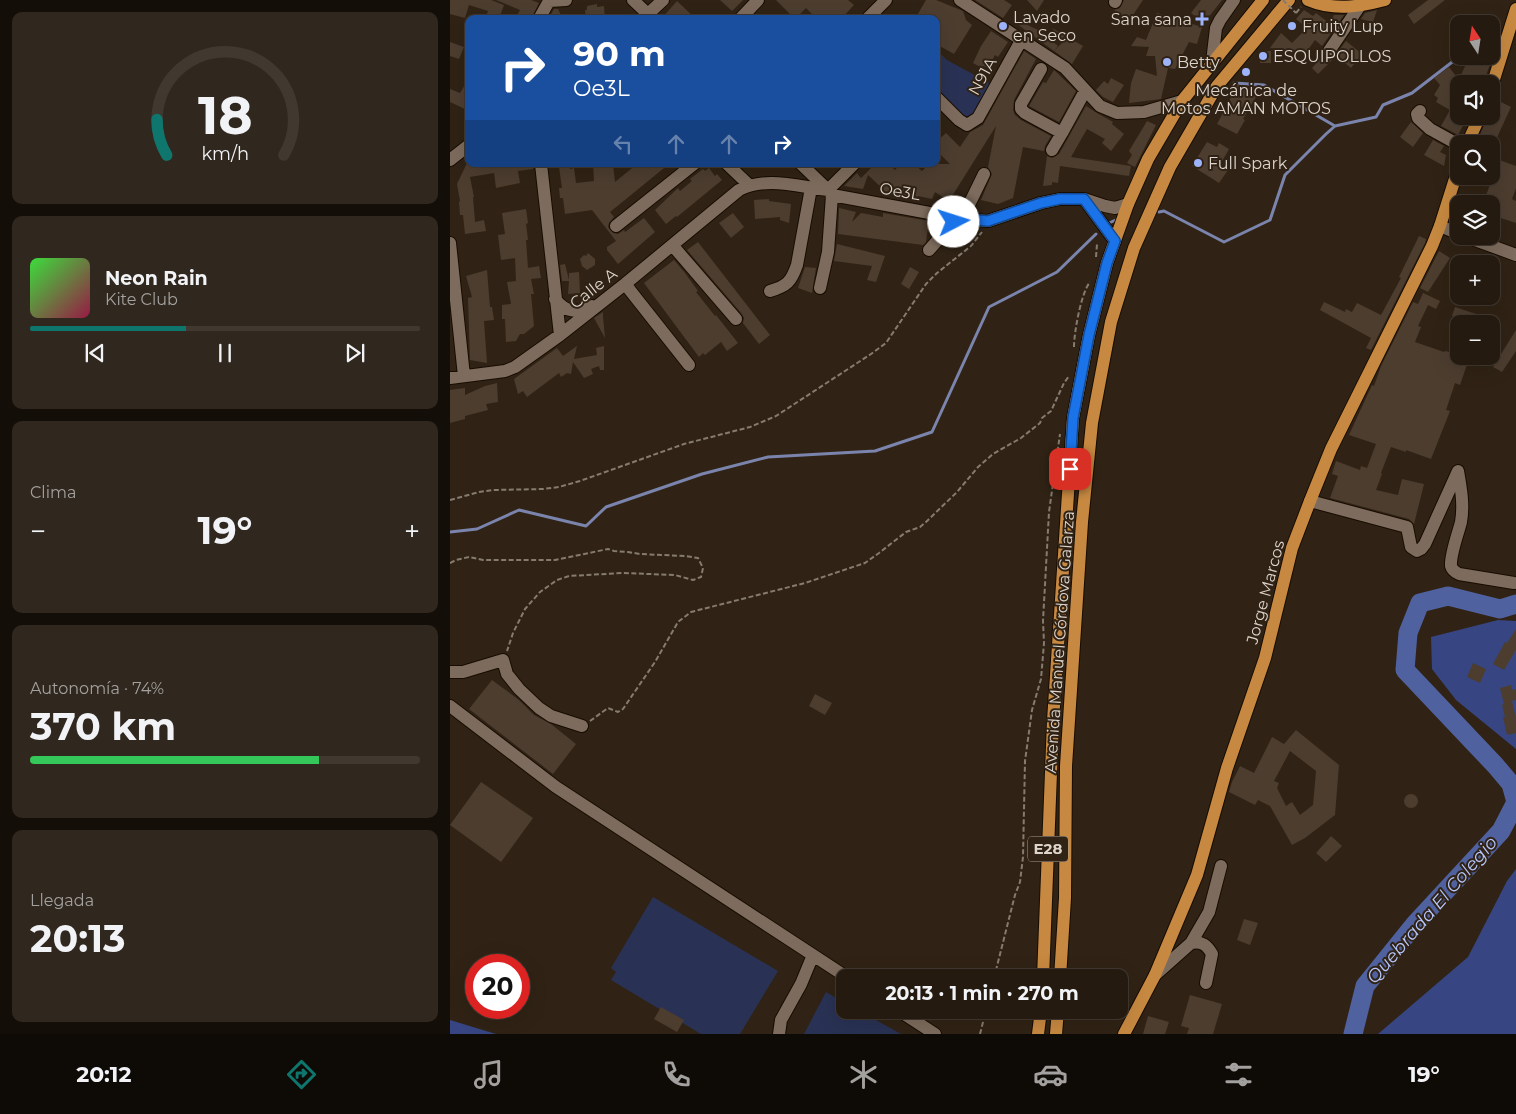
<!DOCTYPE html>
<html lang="es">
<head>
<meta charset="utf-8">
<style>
	body { margin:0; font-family:Montserrat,sans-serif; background:#30271e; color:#f1f3f6; height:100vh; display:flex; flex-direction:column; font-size:19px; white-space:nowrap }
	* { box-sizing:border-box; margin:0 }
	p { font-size:16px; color:#a3a19f }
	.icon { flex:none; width:28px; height:28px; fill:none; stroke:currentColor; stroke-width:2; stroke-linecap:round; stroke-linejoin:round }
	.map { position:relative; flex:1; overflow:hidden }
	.panel { display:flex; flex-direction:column; gap:12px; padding:12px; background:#140e09; width:450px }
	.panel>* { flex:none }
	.guide { position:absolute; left:15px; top:15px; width:475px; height:152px; border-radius:10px; box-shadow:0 5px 20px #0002,0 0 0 1px #413830; background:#1a4fa0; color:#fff; overflow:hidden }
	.needle { width:32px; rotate:348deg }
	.buttons { position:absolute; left:1000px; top:15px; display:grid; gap:10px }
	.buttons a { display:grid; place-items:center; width:50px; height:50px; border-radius:10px; background:#241a10; box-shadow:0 5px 20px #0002,0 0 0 1px #413830; font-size:25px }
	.speed { position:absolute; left:15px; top:954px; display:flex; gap:10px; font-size:25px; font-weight:700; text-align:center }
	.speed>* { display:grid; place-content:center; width:65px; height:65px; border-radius:50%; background:#241a10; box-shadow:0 5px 20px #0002,0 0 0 1px #413830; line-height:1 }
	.speed .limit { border:8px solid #d22; background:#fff; color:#111 }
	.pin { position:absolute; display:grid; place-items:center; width:42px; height:42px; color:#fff; margin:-21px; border-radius:10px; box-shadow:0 2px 8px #0006 }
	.me { position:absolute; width:55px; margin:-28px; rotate:85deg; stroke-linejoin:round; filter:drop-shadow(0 0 4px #0008) }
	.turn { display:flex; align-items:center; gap:18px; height:105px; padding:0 25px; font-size:22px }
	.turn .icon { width:65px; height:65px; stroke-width:2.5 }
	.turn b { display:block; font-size:35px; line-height:42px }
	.lanes { display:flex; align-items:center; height:48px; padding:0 25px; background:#0003; justify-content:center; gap:25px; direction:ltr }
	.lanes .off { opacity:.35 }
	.big { font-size:38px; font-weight:700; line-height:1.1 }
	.panel .card { flex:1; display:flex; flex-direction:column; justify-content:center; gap:8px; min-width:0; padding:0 18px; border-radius:10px; background:#30271e }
	.panel .dial { align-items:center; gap:0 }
	.dial svg { height:130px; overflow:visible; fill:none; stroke:#413830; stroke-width:7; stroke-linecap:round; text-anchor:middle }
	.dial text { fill:#f1f3f6; stroke:none }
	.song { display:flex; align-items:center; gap:15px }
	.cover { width:60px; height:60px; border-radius:8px; background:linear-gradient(135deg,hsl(120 70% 55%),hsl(340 70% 35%)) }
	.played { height:5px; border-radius:2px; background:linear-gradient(90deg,#0f766e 40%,#413830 40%) }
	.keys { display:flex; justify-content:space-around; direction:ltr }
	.heat { display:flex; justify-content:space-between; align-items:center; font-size:28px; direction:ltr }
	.charge { height:8px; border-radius:4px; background:linear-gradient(90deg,#34c759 74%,#413830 0) }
	.trip { position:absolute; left:386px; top:969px; width:292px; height:50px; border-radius:10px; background:#241a10; box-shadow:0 5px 20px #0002,0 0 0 1px #413830; font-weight:700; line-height:50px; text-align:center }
	.tabs { display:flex; height:80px; justify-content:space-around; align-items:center; background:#0e0a06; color:#a3a19f }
	.tabs .icon { width:35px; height:35px }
	.tabs .current { color:#0f766e }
	.tabs b { font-size:22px; color:#f1f3f6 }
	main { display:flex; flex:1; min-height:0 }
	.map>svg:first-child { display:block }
</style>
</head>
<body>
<main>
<section class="panel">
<div class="card dial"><svg viewBox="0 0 100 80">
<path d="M14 69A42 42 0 1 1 86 69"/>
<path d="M14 69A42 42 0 0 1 8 47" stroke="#0f766e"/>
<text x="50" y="56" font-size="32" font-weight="700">18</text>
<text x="50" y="72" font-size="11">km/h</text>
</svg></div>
<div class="card">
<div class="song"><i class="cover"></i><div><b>Neon Rain</b><p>Kite Club</p></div></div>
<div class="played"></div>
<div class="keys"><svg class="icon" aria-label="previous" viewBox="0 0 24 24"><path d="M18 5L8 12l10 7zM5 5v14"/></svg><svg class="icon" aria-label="pause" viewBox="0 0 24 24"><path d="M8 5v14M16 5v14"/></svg><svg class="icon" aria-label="next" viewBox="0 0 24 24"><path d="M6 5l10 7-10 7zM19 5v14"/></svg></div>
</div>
<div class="card"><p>Clima</p>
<div class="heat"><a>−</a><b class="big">19°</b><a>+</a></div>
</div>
<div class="card"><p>Autonomía · 74%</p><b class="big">370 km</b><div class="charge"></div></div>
<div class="card"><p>Llegada</p><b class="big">20:13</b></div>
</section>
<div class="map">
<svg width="1066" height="1034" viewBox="0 0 1066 1034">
	<rect width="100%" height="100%" fill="#302315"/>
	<path fill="#293254" d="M486,49L497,60L541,84C533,101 532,117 511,117L486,92Z
		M203,897L328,971L290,1034H251L161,980L166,972L161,968Z
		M376,992L395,1003V1010H408L451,1034H354Z"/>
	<path fill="#374682" d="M1048,620L1066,621V749L1006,700L982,669L981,637Z
		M1066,869V1034H928L1018,957L1057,881Z
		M0,1020L46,1034H0Z"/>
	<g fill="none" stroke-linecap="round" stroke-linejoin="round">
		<path stroke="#7a84ad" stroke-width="3" d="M1041,31L1048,25
			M784,83L814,85L885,126
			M709,212L714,211L774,242L820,220L835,175L876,134L885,126L926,117L933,105L962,93L1010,56
			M659,223L668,219
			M0,532L27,529L69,510L136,526L156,507L252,474L318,457L425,451L482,432L539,307L607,272L646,234"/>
		<path stroke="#5061a0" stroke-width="19" d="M903,1034L915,986L965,924L1051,831L1066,802L1061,784L1045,765L955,670L958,633L970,603L998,596L1050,609L1066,604"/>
	</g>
	<path fill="#4c3d2f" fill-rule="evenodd" d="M0,0H41L54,5L49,19H35L38,11L19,5L15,18L0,14Z
		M46,0H81L89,3L81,19H65L70,10Z
		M270,0H293L282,11Z
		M326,0H398L404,5L391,19H367L356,8L345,19H341V15Z
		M476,0H486L513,11L516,20L522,25L504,54L486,44V19H465Z
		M525,0H554L562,5L553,18Z
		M577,0H594L587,11Z
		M674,0H693L683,15L686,17L681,24L665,15L667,12L664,10L670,8Z
		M751,0H772L754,23L741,13Z
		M978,0H995L964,24L958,15Z
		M227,1L246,19H211Z
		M147,4V7L154,6L155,19H136L135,10H137V6Z
		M104,9H108L113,19H98Z
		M854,10L863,16L866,13L879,23L884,15H894L872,46L865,40L857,51L820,48L831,33L842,43L857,28L846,19Z
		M927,10L923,22L911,19L915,13Z
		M707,13L752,27L747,44L739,42L725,69L718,68L711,99L679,103L681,83L686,69L707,76L705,56H696L699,47L681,46L687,37L696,40Z
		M569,21L588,30L608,46L604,51L567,24Z
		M602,28L633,46L622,64L604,51L613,42Z
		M541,31L558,42L548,57L545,55L538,68L533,66L532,68L523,63L531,46Z
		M896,41L912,54L901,68L886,56L868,74L862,68L873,56L878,59L883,58Z
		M0,42L14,47L9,59L0,56Z
		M574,51L586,59L564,100L563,110L565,115L571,120L601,136L595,146L594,151L573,147L563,198L548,204L531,200L542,174L538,167L546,126L499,201L485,192L482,199L468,196L467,197L462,193L457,198L448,193L445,196L432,192L434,190L418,175L413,189L394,186L407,173L411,178L425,164H439L445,170L450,164H464L472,171L479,164H500L486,150V142L496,133L510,147L520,132L533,125Z
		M810,51H821V63H810Z
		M1029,56H1043L1033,84H1020L1009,79L1019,58L1028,61Z
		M999,67L1009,80V116H1018L1008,135L991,126L1000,110L986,102L988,98L984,95L990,85L984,78Z
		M604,70L626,91L609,122L579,106L593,82L596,83Z
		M19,78V111L0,102V89L10,93Z
		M661,78L674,85L663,102L653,97L646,90L654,81L658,84Z
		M788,84L807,95L793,119L795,120L787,134L767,124Z
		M1041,97L1061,107L1044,144H1026L1038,116H1041Z
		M636,106L647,113L663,122L662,124L674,134L661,151L652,143L655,139L637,129L621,157L681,166L679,176L610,166L608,183L602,182V185L593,186L597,156L602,158L609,154Z
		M697,121L706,125L685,167L677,163L682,155L679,151Z
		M961,122L973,133L963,147L950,137Z
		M983,140L994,146L990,152L996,155L994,166L974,155Z
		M757,142L767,147L769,143L779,149L770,165L778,170L769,183L742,166Z
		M1041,157L1066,166V188L1062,199L1066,201V223L1041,215L1044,202L1035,198L1041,182Z
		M17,163V165L83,164V169L68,171L70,183L46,188L44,173L20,177L24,197H23L25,222L34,220L36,231L15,234L13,215H10L9,202L10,201L7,184Z
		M143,164H163L165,182L187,164H219L160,212L164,217L159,223L158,227L163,233L168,234L174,230L175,232L194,218L205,232L168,264L157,250V247L166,241L142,210L115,214L113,198H110L109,188H112L109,167L119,165L120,169L124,168L126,183L144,181Z
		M259,168L265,176L267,174L272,180L227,217L226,216L216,224L205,210L228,188L230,191L242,181L240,179L253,169L255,171Z
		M319,199V201L341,204L339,223L330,220V217L305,219L304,200Z
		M389,208L406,212L402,222L411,213L433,217V213L479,221L476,242L473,245L388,234Z
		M76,209L78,223L76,224L78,240H76L78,268L89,266L91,278L81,279L84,294H81L84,326L74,334H70L66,341L56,342L55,319H52V305L61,304L57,282L66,281L65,258L51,260L48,235L55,234L52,213Z
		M283,213L294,227L281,238L269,223Z
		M969,236L976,239L975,243L921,350L916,348L921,338L870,310L874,302L895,312L896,309L902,312L907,303L931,315L951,278L949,277Z
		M248,242L320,335L309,344L293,323L294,318L292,314L237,250Z
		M387,244L435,256L426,282L417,280L422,266L384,261Z
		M989,251L1000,258L978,292L970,288Z
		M138,253L145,259V265L137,270L132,266L130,259L134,255L136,256Z
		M224,260L235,273L248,291L246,292L265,316L266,315L288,343L277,351L271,342L255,355L253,353L249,357L194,283Z
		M115,264L119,280V273L129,272L130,293L118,294L119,281H112L110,265Z
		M355,267L366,268L362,293L348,288Z
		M460,267L469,272L459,289L451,284Z
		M37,270L40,307H42L44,320L34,321L37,363L20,360L18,298L22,297L16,276Z
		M973,293L990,301L986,309L978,305L968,326L971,327L965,342L994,352L995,351L999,352L1009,327V356H1020L1010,385L1005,383L996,410L1000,411L981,459L956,450V452L941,447L931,473L932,474L926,490L948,495L952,479L974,484L964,524L959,519L880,498L888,476L882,474L886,461L910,470L911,466L917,468L926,444L899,435L922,385L924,386L931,366L963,302L968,304Z
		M1005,307L1050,322V324H1006L1008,318L1002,316Z
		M153,312V317L155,338L144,318Z
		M1066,330V351L1052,372L1043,367Z
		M127,346L124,359L147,355L146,348L154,346V370H150L149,366L141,369L143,374L134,378L123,362L121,374L117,373L111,377L109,373L77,397L73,391L68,394L64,379L107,348L113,356Z
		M47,383L48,402L36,404L38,410L15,416V419L0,423V390L15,388V395L35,386Z
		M1066,629V650L1054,670L1043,664L1055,642L1057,643Z
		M1023,663L1036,669L1030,683L1017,677Z
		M42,680L69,700L84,715L101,724L126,744L103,774L19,709Z
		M1061,685L1062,690L1066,689V700L1062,701L1066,718V733L1057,735L1053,717H1055L1052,705L1054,704L1050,688Z
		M365,694L382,703L375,715L359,706Z
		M846,730L889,765L885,815L855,838L842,845L820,806L808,800L805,805L779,792L782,782L790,766L804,773L822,737L834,744ZM840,751L866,771L863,805L850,815L842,802L836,806L827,788L829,783L824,781Z
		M31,782L83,818L51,862L0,825Z
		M954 801a7 7 0 1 1 14 0a7 7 0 1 1-14 0Z
		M881,836L892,846L876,862L866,853Z
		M794,919L808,923L800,945L787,940Z
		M740,995L772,1004L763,1034H737L739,1028L731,1026Z
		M211,1007L234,1020L227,1032L204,1019Z
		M698,1016L719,1022L715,1034H693Z"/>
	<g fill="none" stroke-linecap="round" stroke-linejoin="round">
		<defs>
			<path id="minor" d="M183,0L203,19
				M510,0L615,68L650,106L667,113L694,112L732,101
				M665,2L666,0
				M198,14L213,0
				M89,19L99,1L116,0
				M290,19L308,0
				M417,19L436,0
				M879,51L909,7
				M762,62L766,28L770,20L784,0
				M591,69L571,104V109L575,113L612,133L635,91
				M486,97L509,120L517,125L528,118L572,39
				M970,111L967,114L968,118L980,129L1009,145
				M602,150L612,133
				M0,160L19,145
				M91,164L110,335
				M277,164L299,185
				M351,164L378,190L404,164
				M634,199L665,241
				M512,219L534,174
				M166,226L244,164
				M990,226L1009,234
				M1014,236L1066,255
				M0,243L14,376
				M223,246L286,319
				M479,250L507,218
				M175,284L239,365
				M370,288L378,252L382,195
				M320,291C337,286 341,282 347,265L361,188
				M105,299C116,313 126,313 142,306
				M0,378L55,371L65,367L110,335L175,284L289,190C316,176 349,187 378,190L382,195L512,219L538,221L591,203L610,199H634L655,206L665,208L678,204
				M860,501L957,527L961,547L967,551L971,549L975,544L1008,471C1011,488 1014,505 1011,522C1008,534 1000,555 1001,566C1002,570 1005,572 1009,574L1064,583
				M0,672H13L53,660L57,674L69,689L89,708L101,716L132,726
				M0,706L106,787L398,978
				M741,943C752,941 757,945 762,954L756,983
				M705,975L741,943L759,912L771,866
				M448,1010L485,1034
				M329,1034L331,1020L351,984L363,955"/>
			<path id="major" d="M858,0C884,11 908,7 935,0
				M1041,89L1066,9
				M1017,144L1030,116
				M593,978L603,721L623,418L639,335L657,263L678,204L698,159L732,101L813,0
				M610,978L615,898L616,766L632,522L642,423L661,322L684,248L720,167L767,86L839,0
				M588,1034L591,1010
				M606,1034L608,1010
				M674,1034L705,975L747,875L777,768L815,658L842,548L860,501L881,449L982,246L990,226L1009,166"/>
		</defs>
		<use href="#minor" stroke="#180c02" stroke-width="14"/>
		<use href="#major" stroke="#180c02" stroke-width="14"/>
		<path stroke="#867b6f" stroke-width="2" stroke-dasharray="5 2.5" stroke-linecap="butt" d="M846,13L851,7
			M646,257L647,244
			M624,347C624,333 631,293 640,282
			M0,500L29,492L43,490L93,489L109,487L130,481L234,444L300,427L326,416L421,354L436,343L476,284L487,273L521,246L532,232
			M0,563L6,560L19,557L33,560H105L158,549L164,551L178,552L190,554L235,556L248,558L253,568L251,577L243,580L225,575L173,573L119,576L107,580L90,592L75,609L63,633L57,651
			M140,721L158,708L168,712L173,709L205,662L228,622L241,612L355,583L415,563L429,553L456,532L470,527L476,522L507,492L528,467L543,454L571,438L590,423L592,418L601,411L614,383L619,376
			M544,978L565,895L570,882L573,857L575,761L582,710L591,679L594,643L593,621L599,512L610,434
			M530,1034L536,1010"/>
		<use href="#minor" stroke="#7d6c5d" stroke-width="12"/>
		<use href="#major" stroke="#c78941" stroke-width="12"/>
		<path stroke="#867b6f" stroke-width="2" stroke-dasharray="5 2.5" stroke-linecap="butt" d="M833,0L846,13"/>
	</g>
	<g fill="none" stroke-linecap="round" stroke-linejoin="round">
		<defs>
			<path id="route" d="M504,222L507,218L538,221L591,203L610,199H634L665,241L657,263L639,335L623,418L620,469"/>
		</defs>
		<use href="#route" stroke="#114b97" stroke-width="12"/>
		<use href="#route" stroke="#1a73e8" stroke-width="9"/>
	</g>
	<g fill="#9db4fd" stroke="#302315" stroke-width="2">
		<path d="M749.5 11.5h5v5h5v5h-5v5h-5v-5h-5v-5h5z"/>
		<circle cx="553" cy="26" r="5"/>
		<circle cx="842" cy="26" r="5"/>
		<circle cx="813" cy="56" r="5"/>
		<circle cx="717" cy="62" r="5"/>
		<circle cx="796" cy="72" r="5"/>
		<circle cx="748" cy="163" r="5"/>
	</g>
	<g text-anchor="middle" stroke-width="4" stroke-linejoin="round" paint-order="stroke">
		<rect fill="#302315" stroke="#a99f94" stroke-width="1" x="578" y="836.5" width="40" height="25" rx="4"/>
		<g font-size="15" font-weight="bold" fill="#ddd4cb">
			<text x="598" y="854">E28</text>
		</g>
		<g font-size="16" fill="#ddd4cb" stroke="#302315" text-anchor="start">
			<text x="563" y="23">Lavado<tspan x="563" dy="18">en Seco</tspan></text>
			<text x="742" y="25" text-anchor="end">Sana sana</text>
			<text x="852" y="32">Fruity Lup</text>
			<text x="823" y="62">ESQUIPOLLOS</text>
			<text x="727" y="68">Betty</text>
			<text x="796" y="96" text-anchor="middle">Mecánica de<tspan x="796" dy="18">Motos AMAN MOTOS</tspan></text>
			<text x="758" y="169">Full Spark</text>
		</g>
		<g font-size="16" fill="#ddd4cb" stroke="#302315">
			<text transform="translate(532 76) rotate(-61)" y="6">N91A</text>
			<text transform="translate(450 191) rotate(10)" y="6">Oe3L</text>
			<text transform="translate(143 288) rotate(-38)" y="6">Calle A</text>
			<text transform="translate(815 592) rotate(-75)" y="6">Jorge Marcos</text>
			<text transform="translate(609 642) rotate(-86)" y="6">Avenida Manuel Córdova Galarza</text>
		</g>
		<g font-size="18" font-style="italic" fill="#b6c8fe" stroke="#302315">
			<text transform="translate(982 910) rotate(-49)" y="6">Quebrada El Colegio</text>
		</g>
	</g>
</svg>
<div class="buttons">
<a><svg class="needle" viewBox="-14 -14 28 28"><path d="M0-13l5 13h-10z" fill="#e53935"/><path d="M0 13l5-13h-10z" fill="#a3a19f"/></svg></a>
<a><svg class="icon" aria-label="sound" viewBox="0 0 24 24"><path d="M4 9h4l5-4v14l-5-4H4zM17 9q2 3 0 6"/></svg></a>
<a><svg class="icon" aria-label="search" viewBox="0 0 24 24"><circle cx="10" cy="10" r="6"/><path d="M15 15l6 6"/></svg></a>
<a><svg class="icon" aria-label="layers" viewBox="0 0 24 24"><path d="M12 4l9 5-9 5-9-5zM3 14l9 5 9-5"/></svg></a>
<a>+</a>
<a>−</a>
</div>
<div class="speed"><div class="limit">20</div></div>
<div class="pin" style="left:620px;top:469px;background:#d93025"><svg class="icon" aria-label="arrive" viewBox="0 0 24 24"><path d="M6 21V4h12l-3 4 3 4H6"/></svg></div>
<svg class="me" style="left:504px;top:222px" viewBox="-20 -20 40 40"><circle r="19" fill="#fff"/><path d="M0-13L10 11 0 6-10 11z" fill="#1a73e8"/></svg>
<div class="trip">20:13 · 1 min · 270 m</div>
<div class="guide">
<div class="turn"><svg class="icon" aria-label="right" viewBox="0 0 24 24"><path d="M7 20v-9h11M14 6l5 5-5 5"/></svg><div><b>90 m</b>Oe3L</div></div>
<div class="lanes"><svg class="icon off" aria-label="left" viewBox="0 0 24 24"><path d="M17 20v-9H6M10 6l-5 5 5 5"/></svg><svg class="icon off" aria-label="ahead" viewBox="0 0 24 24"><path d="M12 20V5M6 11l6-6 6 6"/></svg><svg class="icon off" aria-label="ahead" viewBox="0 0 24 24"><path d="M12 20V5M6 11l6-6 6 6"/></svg><svg class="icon" aria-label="right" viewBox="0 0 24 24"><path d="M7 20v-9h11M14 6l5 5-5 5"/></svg></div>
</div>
</div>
</main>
<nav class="tabs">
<b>20:12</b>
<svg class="icon current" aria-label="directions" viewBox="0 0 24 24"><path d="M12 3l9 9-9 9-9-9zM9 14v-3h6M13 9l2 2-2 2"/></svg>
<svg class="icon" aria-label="music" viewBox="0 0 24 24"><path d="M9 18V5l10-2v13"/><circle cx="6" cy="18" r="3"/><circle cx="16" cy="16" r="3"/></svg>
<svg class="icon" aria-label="phone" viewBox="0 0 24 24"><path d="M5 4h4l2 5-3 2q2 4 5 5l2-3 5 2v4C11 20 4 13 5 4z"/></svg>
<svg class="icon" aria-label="climate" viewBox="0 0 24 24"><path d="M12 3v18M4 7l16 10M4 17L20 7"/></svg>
<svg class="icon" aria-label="car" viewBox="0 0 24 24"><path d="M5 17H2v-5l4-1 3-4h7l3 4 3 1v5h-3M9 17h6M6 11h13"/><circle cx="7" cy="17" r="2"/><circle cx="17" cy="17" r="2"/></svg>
<svg class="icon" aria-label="filters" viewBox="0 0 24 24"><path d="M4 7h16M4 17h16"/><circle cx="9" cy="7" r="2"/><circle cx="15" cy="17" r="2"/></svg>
<b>19°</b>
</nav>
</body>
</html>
